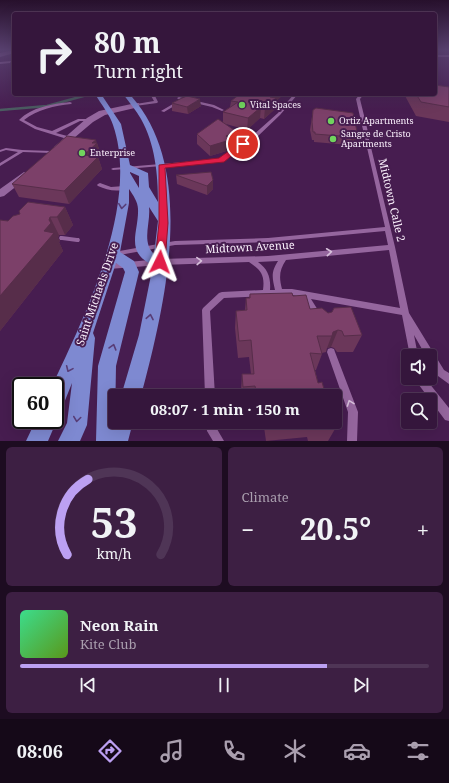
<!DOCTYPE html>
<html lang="en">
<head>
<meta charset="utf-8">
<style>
	body { margin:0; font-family:"Noto Serif",serif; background:#3d1f43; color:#f1f3f6; height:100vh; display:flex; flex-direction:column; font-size:15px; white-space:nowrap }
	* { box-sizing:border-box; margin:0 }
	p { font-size:13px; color:#aa9faf }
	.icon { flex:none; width:22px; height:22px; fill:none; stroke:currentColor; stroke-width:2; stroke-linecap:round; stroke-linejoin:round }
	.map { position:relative; height:441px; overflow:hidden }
	.drawer { display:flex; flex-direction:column; gap:6px; padding:6px; background:#1d0c21; flex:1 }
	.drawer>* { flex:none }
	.top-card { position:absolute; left:12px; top:12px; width:425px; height:84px; border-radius:4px; box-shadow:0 4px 16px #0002,0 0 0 1px #4f3556; background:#35163c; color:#f1f3f6; overflow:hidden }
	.tools { position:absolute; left:401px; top:349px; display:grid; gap:8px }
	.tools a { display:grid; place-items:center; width:36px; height:36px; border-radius:4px; background:#35163c; box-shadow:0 4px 16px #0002,0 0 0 1px #4f3556; font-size:20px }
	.speed { position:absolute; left:12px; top:377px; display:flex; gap:8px; font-size:20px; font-weight:700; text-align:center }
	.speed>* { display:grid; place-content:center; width:52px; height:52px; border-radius:50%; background:#35163c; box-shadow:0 4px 16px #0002,0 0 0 1px #4f3556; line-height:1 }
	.speed .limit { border:2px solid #111; border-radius:6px; background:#fff; color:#111 }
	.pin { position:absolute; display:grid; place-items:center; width:34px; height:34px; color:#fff; margin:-17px; border:2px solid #fff; border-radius:50%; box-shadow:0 1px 4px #0007 }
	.me { position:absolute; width:44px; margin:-22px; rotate:3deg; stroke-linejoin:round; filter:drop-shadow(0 0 3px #0008) }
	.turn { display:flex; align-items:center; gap:14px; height:84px; padding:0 16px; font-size:18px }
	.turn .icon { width:52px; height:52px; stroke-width:2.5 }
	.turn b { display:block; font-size:28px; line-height:34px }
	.big { font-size:30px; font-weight:700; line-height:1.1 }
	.drawer .card { flex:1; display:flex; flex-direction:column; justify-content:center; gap:6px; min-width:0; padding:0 14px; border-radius:6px; background:#3d1f43 }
	.drawer .dial { align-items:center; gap:0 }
	.dial svg { height:104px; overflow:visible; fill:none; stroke:#4f3556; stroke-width:7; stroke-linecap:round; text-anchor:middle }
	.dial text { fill:#f1f3f6; stroke:none }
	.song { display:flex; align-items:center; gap:12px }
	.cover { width:48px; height:48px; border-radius:6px; background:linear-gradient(135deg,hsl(150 70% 55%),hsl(90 70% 35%)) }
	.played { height:4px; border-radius:2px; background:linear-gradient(90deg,#bca0f2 75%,#4f3556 75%) }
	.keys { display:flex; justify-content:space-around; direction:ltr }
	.heat { display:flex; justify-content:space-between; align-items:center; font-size:22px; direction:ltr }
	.drawer .tiles { flex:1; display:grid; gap:6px; grid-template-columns:1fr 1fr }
	.card:last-child { grid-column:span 2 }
	.trip { position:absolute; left:108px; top:389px; width:234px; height:40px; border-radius:4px; background:#35163c; box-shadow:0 4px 16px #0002,0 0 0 1px #4f3556; font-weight:700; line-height:40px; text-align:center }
	.tabs { display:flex; height:64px; justify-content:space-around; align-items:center; background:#150918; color:#aa9faf }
	.tabs .icon { width:28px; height:28px }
	.tabs .active { color:#bca0f2 }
	.tabs b { font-size:18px; color:#f1f3f6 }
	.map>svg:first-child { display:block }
</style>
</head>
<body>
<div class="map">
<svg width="449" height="441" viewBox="0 0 449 441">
	<rect width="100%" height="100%" fill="#471d50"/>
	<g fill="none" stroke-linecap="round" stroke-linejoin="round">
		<path stroke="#4b5c61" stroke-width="2.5" d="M0,110L47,106L87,95"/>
		<path fill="#95669e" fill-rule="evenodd" d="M435,55H449V57H435Z
			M11,61L10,63L0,64V62Z
			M150,94H154L158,102L157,103L135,106L134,105L136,104L154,101Z
			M294,94H298L280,115L256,138L223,161L113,170L111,169L113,168L220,159L252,136L278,113Z
			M360,94H364L360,99L368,132L393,135L395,136L393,137L368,135L395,247L409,313L444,370L449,373V384L438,376L430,363V356H426L414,335L418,356H410L402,315L311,299L321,315L320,317L317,318L314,317L302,297L292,295L224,298L210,311L215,396H205L202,310L203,308L219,293L222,292L263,290C265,275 261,270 249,262L160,265L109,269L107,268L106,266L107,264L160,259L268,256L388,245L385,231L268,242L175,245L114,256H112L111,254L112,252H114L175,241L268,238L385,227L356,99ZM389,250L400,308L292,289H282C279,278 279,270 286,260ZM278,261C271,272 272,277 275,290H270C271,278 268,269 258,262Z
			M179,97L214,105L224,110L222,111L212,107L178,99L177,98Z
			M178,101L181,102L164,112L161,111Z
			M70,102L72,103L71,104C54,106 38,109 24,120L37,127L52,131L78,119H91L92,120L90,121H80L56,133L71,137V139H67L35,129L19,120C32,107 52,104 70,102Z
			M6,148L22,150L52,151L54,152L52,153L23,152L0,166V163L18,152L6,150L0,152V150Z
			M100,183L111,187L124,186L127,188C118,193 107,190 98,186L97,185L98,184Z
			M60,236H62L77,238H79L80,240L79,242H77L62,240H60L59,238Z
			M331,348L334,349L335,352L358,412L357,441H347L348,412L327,352L328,349Z
			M414,378H425L449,408V421L445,420L416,381Z
			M206,422H216L217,429L224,441H213L207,431Z"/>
		<path fill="#95669e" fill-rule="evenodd" d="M14,50V53L0,57V53Z
			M136,103H139V107L105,115L93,122L61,149L58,150L54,147L87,118L99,111Z
			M24,172L28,173L29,175L28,177L4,196L0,197V189Z"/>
		<path fill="#7e89d1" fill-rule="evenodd" d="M95,94H101L121,124L130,165L148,173L149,187L158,202C158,174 155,144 141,119C136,110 129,102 123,94H130L132,97C198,172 164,309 141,396H121L139,335L153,265C124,252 139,232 138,209C138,202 133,195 129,189V203L120,252L134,261L139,272L116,366L115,422H133L128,441H96L98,366L125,272L123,268L116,263L93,333L95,338L87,425L80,441H58L67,423L72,383L62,408L55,411V386H52C85,316 140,203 113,125C110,115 101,104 95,94ZM130,172L139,176V188L130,173ZM149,207L158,221L154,254C141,242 151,222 149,207Z
			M55,415L57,420L48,441H26L36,420H55Z"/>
	</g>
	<path fill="#6b375a" d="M449,87V122L416,116L404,94H435Z
		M240,94H284L275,102V109L264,119L260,118L247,130L226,124L237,142L230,144V150L210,156L197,144V134L223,123V112L230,107L231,101Z
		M172,103L201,106L188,114L172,111Z
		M313,110L353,113L355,144L350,145L314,142V140H312L310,130Z
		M97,143L101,155L98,157L102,169L69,204L19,197L12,184Z
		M176,175L213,180V189L207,195L177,184Z
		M65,207L73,225L65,235H59L58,238L60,241L59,242L63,251L0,331V220L8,221L20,214Z
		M250,294L293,296L310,309L328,313L362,335L353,352H337L334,348L331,347L327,348L326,352L322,353V354L316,370H315L318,383L326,396H241V390L242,374H251L249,357L238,358L235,328L236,311L245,310L246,298H249Z
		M256,422H333L335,429L328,441H308L307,437L266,441L264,427L256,426Z"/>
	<path fill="#572d4a" d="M273,94H284L275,102V109L264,119L265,108L270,97Z
		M200,99L201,106L188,114L187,107Z
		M261,107L260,118L247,130L248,118Z
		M237,132V142L230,144V150L210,156V146L226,136Z
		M358,136L355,144L350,145L352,137Z
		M96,140L101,155L98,157L102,169L69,204L64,191L84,155L92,143Z
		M213,180V189L207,195V186Z
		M65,207L73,225L65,235L57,217Z
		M50,217L59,235L58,238L60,241L59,242L63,251L0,331V296L44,231Z
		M338,330L331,347L327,348L333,332Z"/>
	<path fill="#7c4069" stroke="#572d4a" d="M435,85L449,87V107L421,102L416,94H435Z
		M240,94H273L270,97L276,98L265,108L261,107L248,118L223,112L238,102L231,101Z
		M187,96L200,99L187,107L172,103L182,98Z
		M316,108L353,113L358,136L352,137L315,134V132H313L312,122L313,110Z
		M218,119L237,132L226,136L230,140L210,146L197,134Z
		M67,136L96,140L92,143H97L84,155L98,157L64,191L12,184Z
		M211,172L213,180L207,186L176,175Z
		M28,202L65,207L57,217H50L49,220L51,223L44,231L54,233L0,296V220L8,221L13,216L20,214L19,211Z
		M292,293L293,296L306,295L310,309L322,308L328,313L332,312L334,308L351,307L362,335L344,336L342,331L338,330L333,332L332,336H317L322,354L310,353L318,383L322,382L326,396H257L255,386L243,387L242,374H254L251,340L239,341L236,311L247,310L246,298H250V294Z
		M268,422H333L335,429H315L314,424L269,428Z"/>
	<defs><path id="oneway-chevron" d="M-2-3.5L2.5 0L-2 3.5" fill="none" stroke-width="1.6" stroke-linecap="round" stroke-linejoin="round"/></defs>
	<g stroke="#583d77">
		<use href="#oneway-chevron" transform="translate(122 206) rotate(97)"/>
		<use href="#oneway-chevron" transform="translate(150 317) rotate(-79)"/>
		<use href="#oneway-chevron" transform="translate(113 347) rotate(-74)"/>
		<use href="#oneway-chevron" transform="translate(69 369) rotate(114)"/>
		<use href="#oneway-chevron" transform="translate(77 419) rotate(98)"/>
	</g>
	<g stroke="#d7c0db">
		<use href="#oneway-chevron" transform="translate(329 252) rotate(-6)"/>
		<use href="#oneway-chevron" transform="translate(199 261) rotate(-2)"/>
		<use href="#oneway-chevron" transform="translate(350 403) rotate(-110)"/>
	</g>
	<linearGradient id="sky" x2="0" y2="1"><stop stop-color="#27102c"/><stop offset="0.45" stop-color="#58406f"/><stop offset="1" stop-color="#58406f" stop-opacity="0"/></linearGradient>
	<rect width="449" height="110" fill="url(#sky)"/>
	<path fill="#e11d48" stroke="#92132f" d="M240,143L246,144L224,162L165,168L168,223L165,262L164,265H156L155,262L159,223V165L219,158Z"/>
	<g fill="#71d35e" stroke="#471d50" stroke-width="1.5">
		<circle cx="242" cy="105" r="4"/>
		<circle cx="331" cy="121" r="4"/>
		<circle cx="333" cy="139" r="4"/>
		<circle cx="82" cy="153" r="4"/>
	</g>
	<g text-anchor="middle" stroke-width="4" stroke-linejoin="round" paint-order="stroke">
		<g font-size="9" fill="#faf0fc" stroke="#471d50" text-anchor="start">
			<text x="250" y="108">Vital Spaces</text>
			<text x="339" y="124">Ortiz Apartments</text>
			<text x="341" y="137">Sangre de Cristo<tspan x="341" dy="10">Apartments</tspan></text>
			<text x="90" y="156">Enterprise</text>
		</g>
		<g font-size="11" fill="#faf0fc" stroke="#471d50">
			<text transform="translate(392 200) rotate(77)" y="4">Midtown Calle 2</text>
			<text transform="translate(250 247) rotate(-3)" y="4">Midtown Avenue</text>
			<text transform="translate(97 294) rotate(-71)" y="4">Saint Michaels Drive</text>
		</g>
	</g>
</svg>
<div class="tools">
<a><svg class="icon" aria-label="sound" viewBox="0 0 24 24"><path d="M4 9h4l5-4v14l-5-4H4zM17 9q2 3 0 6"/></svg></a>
<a><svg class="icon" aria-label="search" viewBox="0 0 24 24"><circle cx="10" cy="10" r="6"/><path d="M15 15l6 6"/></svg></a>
</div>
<div class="speed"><div class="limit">60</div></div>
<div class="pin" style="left:243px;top:144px;background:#d93025"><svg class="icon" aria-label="arrive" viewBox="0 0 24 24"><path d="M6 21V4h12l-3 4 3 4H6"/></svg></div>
<svg class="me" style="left:160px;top:262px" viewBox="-20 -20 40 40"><path d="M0-17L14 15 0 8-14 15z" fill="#e11d48" stroke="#fff" stroke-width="4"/></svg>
<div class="trip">08:07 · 1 min · 150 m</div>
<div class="top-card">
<div class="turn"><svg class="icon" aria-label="right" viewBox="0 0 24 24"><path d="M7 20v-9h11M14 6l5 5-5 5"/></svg><div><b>80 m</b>Turn right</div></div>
</div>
</div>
<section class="drawer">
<div class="tiles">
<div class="card dial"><svg viewBox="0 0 100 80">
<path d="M14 69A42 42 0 1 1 86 69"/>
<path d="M14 69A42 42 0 0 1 30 11" stroke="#bca0f2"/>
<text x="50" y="56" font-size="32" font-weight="700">53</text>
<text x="50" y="72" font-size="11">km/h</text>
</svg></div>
<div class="card"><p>Climate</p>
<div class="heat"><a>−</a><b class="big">20.5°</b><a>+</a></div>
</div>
<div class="card">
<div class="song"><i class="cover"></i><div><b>Neon Rain</b><p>Kite Club</p></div></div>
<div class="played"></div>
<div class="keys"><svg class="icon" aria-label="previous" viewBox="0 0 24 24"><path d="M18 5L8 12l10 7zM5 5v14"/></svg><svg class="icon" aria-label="pause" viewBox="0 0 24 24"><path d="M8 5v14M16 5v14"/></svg><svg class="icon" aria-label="next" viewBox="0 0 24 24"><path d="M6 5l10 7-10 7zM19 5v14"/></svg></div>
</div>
</div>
</section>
<nav class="tabs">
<b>08:06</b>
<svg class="icon active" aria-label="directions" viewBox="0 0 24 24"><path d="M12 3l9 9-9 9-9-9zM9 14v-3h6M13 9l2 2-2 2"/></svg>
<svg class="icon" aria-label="music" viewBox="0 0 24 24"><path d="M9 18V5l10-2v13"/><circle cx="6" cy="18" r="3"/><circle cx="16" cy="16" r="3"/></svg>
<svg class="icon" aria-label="phone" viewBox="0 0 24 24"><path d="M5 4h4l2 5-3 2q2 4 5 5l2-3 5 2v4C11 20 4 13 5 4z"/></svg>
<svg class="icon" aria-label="climate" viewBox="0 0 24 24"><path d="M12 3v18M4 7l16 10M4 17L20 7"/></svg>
<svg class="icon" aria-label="car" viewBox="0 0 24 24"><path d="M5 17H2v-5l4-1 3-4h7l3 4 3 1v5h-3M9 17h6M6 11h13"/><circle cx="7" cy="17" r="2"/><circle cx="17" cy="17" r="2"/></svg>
<svg class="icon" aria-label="filters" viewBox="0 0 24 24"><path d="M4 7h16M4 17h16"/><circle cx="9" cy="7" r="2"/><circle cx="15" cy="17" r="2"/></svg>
</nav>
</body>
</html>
